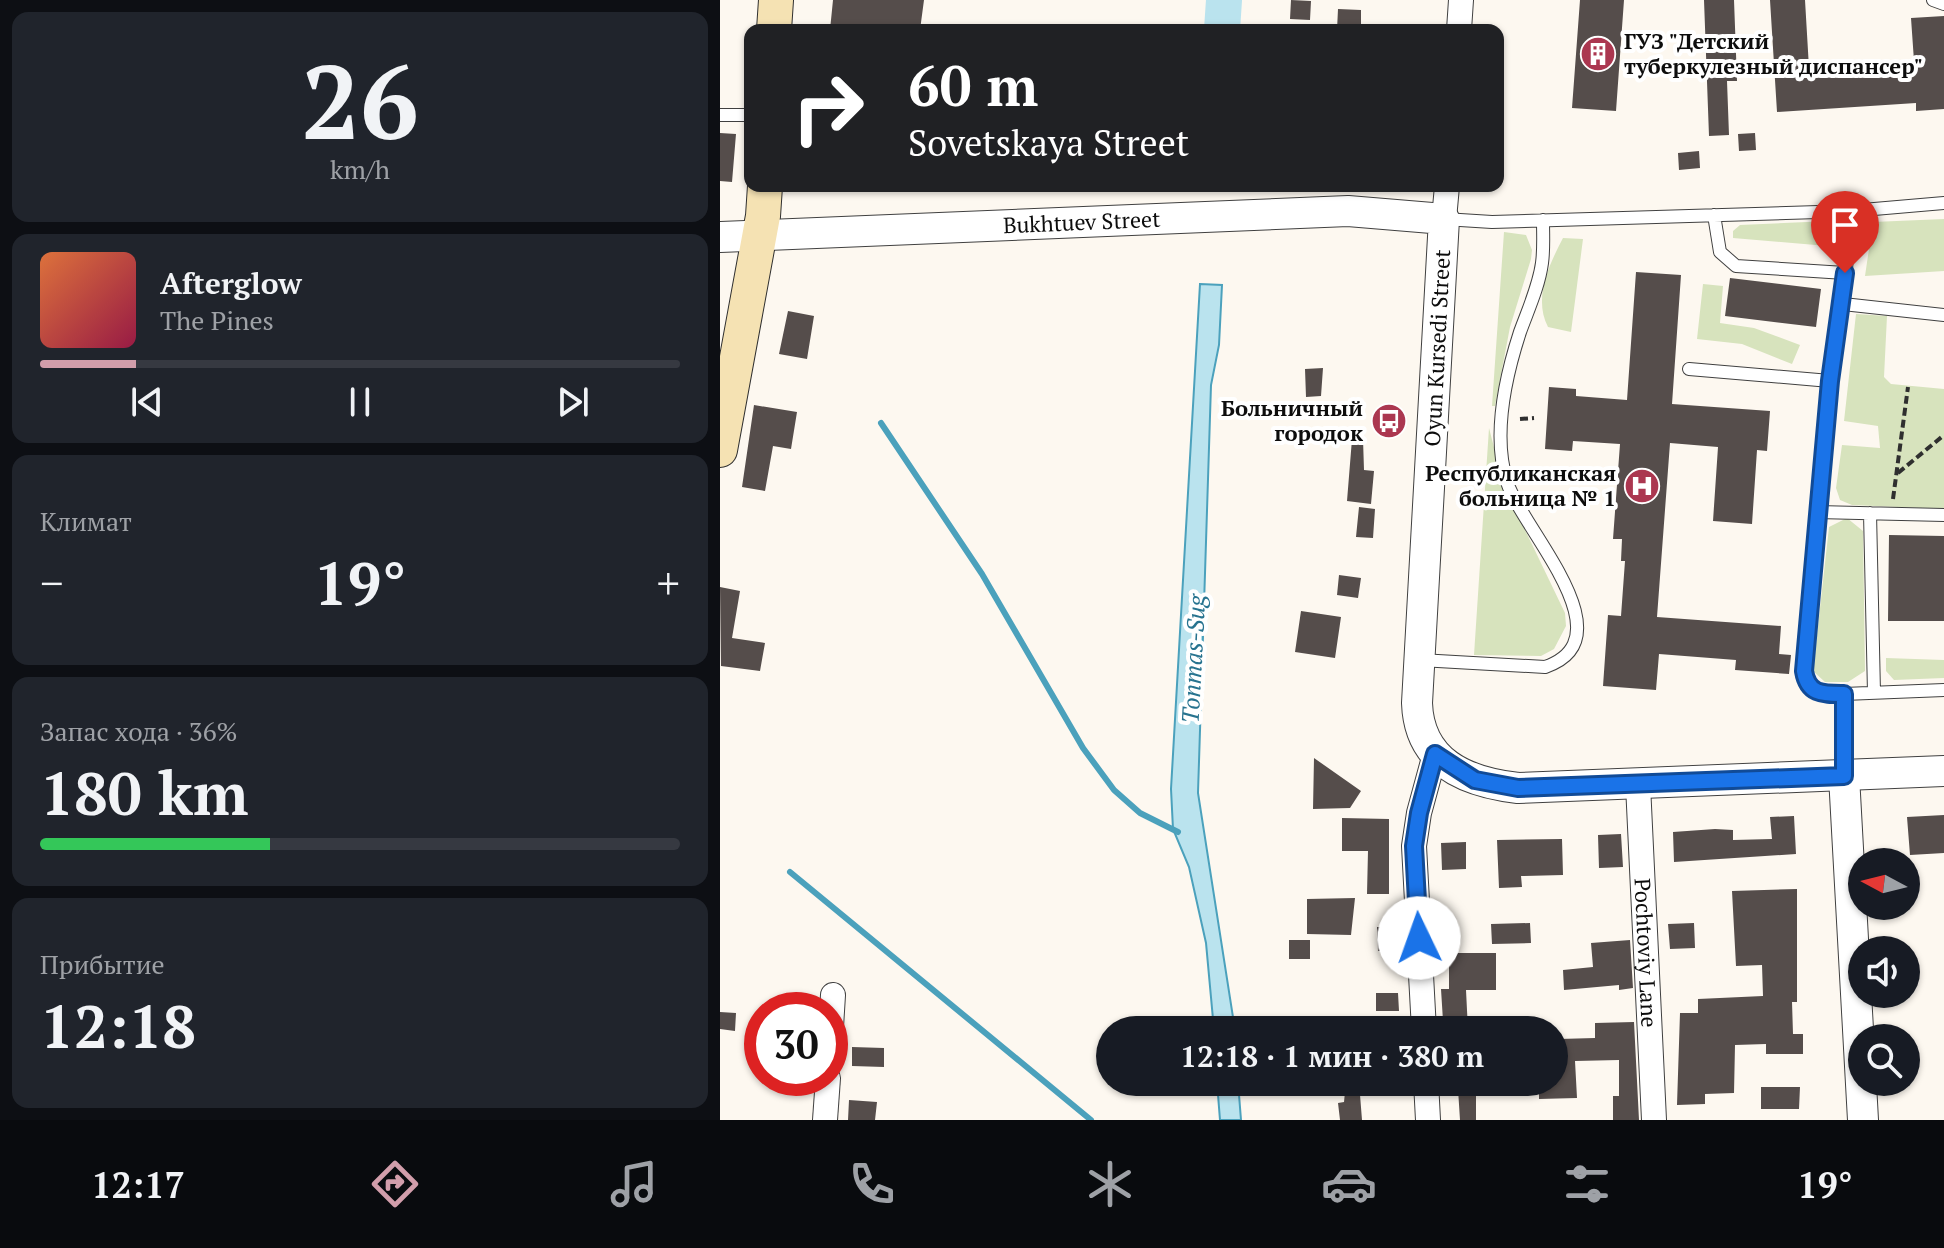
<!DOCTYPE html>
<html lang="ru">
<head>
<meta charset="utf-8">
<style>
	body { margin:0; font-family:"PT Serif",serif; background:#20242c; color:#f1f3f6; height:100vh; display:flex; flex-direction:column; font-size:30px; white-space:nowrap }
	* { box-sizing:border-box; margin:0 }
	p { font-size:26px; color:#9ea1a6 }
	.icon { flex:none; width:44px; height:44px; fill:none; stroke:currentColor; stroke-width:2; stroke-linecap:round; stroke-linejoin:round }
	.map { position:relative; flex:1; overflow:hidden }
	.drawer { display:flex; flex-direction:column; gap:12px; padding:12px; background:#0d0f14; width:720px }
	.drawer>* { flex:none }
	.top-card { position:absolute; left:24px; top:24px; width:760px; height:168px; border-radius:16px; box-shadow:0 2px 6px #0004; background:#202124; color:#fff; overflow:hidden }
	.needle { width:52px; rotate:277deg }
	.controls { position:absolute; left:1128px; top:848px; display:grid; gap:16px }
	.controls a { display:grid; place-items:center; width:72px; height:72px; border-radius:50%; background:#171b24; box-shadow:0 2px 6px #0004; font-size:40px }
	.speed { position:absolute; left:24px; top:992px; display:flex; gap:16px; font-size:40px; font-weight:700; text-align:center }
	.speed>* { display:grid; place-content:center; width:104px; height:104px; border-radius:50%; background:#171b24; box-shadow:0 2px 6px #0004; line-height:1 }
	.speed .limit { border:12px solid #d22; background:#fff; color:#111 }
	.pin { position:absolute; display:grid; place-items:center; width:68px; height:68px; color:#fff; margin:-82px -34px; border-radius:50% 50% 50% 0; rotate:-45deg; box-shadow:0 0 8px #0007 }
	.pin .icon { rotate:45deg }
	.me { position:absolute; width:88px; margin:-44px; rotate:357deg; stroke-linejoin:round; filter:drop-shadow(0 0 6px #0008) }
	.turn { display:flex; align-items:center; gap:28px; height:168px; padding:0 32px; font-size:36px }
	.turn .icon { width:104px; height:104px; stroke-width:2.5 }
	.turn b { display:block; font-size:56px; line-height:68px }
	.big { font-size:60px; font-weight:700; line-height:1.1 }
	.drawer .widget { flex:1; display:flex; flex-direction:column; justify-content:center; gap:12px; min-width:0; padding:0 28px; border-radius:16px; background:#20242c }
	.drawer .dial { align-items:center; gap:0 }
	.dial b { font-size:104px; line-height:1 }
	.song { display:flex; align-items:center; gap:24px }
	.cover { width:96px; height:96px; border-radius:12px; background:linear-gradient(135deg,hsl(20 70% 55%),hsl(340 70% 35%)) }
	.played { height:8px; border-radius:4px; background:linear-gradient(90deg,#d29eab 15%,#363941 15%) }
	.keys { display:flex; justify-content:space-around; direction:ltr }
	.heat { display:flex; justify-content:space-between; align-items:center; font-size:44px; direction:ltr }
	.charge { height:12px; border-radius:6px; background:linear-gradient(90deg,#34c759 36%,#363941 0) }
	.trip { position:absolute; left:376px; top:1016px; width:472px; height:80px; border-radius:40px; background:#171b24; box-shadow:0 2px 6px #0004; font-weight:700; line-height:80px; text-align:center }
	.menu { display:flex; height:128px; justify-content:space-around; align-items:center; background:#090b0e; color:#9ea1a6 }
	.menu .icon { width:56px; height:56px }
	.menu .current { color:#d29eab }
	.menu b { font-size:36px; color:#f1f3f6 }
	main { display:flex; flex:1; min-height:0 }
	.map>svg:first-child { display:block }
</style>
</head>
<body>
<main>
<section class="drawer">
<div class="widget dial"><b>26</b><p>km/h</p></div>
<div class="widget">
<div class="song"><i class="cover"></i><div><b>Afterglow</b><p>The Pines</p></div></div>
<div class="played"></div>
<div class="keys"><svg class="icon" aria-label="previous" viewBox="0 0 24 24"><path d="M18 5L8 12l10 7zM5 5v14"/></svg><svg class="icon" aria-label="pause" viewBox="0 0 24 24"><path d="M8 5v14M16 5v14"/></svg><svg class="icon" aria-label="next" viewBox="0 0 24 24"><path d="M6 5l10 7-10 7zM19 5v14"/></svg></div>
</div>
<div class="widget"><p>Климат</p>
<div class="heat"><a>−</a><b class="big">19°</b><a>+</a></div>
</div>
<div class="widget"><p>Запас хода · 36%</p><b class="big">180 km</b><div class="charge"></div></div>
<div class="widget"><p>Прибытие</p><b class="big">12:18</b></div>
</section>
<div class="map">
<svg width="1224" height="1120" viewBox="0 0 1224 1120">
	<rect width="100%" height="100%" fill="#fdf8f0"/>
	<path fill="#d7e3bd" d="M1224,219V271L1145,276L1153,222Z
		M1110,221L1115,236L1107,246L1013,238V231L1020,225Z
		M784,232L806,235L812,250L811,259L790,327L775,406H772Z
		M843,238L863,239L851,332L828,327C813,298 829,265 843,238Z
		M983,284L1003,286L1000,323L1034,328L1080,345L1072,364L1022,344L977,339Z
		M1136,314L1167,316L1164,377L1171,384L1224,389V509L1132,505L1120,500L1116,488L1122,445L1160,448L1158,426L1124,421Z
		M769,428L784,486L845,613L846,626L834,649L821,656L754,655Z
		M1127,518L1143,531L1145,671L1128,682H1105L1093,671L1109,527Z
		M1166,658L1224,660V678L1174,680L1166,671Z"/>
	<path fill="#bae3ee" stroke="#4ba1bc" stroke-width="2" d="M480,284L502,285L499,345L491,385L478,793L515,1030H494L486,943L469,867L453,829L451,789Z
		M497,1082H518L521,1120H500Z"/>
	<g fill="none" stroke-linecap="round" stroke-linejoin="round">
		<path stroke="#4ba1bc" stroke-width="6" d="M161,423L262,574L363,748L394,790L420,813L458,832
			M70,872L371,1120"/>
		<path stroke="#bae3ee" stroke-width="36" d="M502,30L504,0"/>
	</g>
	<path fill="#554d4b" d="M113,0H204L200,30H110Z
		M571,0L591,1L590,20L570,19Z
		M860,0H904L896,111L852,108Z
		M984,0H1014L1017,81H1007L1009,135L989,136Z
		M1050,0H1085L1089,68L1194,61L1191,18L1224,16V109L1196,111V103L1057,112Z
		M618,9L641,10V30H617Z
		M0,133L16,134L12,182L0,181Z
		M1035,133L1036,150L1019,151L1018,134Z
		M979,151L980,168L959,170L958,153Z
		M916,272L961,275L952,404L1050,411L1047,451L1037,450L1032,524L993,521L998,447L950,443L937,617L1061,626L1059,654L1071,655L1069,674L1015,670L1016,660L939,654L936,690L883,686L888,615L901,616L905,561H901L902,539H893L900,444L853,441L852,451L825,449L829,387L856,389V396L907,400Z
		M1010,278L1101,289L1096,327L1005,316Z
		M68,311L94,316L87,359L59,354Z
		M603,368L601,396L586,397L585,369Z
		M34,405L77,412L71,449L53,446L45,491L22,487Z
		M632,439H643L644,470L654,471L651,504L627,501Z
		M639,507L655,509L653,538L636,537Z
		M1169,535L1224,536V621H1168Z
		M619,575L641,578L638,598L617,595Z
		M0,587L20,591L12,638L45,643L40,671L1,666Z
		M581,611L621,617L615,658L575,652Z
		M594,758L641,791L630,808L593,809Z
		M1224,815V853L1190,855L1187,817Z
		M1074,816L1076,854L954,862L953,832L995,829L1013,830V840L1052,839L1050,817Z
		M622,818L669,819V894H647L648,851H622Z
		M901,834L903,867L879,868L878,835Z
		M842,839L843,875L801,876L802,887L779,888L777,840Z
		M746,842V869L722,870L721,843Z
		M1077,889V1002H1072L1073,1034H1083V1054H1046V1044L1015,1045L1014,1093L985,1094V1104L957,1105L960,1013H978V999L1043,996L1042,965L1016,966L1012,891Z
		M635,898L631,935L587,934V899Z
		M810,923L811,943L772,944L771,924Z
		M974,923L975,948L950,949L948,924Z
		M657,927H679V951H658Z
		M569,940H590V959H569Z
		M910,940L913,988L899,990V985L844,990L843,970L873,967L871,943Z
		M729,953H776V990H746L748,1030H732L731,1020L723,1021L721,989H729Z
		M656,993H678L679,1011H656Z
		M0,1012L16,1013L15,1031L0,1029Z
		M914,1022L919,1120H893V1096H899V1060L855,1061L857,1098L819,1099V1082L840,1079L839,1039L875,1038V1023Z
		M132,1047L164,1048V1067L132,1066Z
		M626,1082H639L642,1120H620L618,1103L624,1102Z
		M1041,1087H1080L1079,1109H1041Z
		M756,1088V1120H740L738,1089Z
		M129,1100L157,1102L155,1120H128Z"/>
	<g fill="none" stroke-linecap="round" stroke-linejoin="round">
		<defs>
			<path id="service" d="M1213,0L1224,4
				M0,115H30
				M994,215L1000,252L1016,266L1125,273
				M724,219L772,222L1131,211L1224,203
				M1123,304L1224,315
				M969,369L1110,381
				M1097,512L1224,515
				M1150,513L1154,693
				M700,660L825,667C910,638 801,528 787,482C772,435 785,378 800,332C808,310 819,286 822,263C824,249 823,234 823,220
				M1124,694C1103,694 1088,695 1084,671L1110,381L1123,304L1131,211
				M1124,776V694L1224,690"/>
			<g id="minor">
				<path d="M739,30L741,0"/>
				<path d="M724,219L727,186"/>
				<path id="s1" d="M918,785L934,1120"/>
				<path d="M704,1030L694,846L699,813L715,754"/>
				<path d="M110,1043L113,995"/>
				<path d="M706,1082L708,1120"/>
				<path d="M105,1120L108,1078"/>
			</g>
			<g id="tertiary">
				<path id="s2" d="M0,237L628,211L724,219L697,703C699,762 745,782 798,788L1224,771"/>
				<path d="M1124,776L1143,1120"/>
			</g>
			<path id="secondary" d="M54,30L56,0
				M0,450L43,216L45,186"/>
		</defs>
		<use href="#service" stroke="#404040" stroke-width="14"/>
		<use href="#minor" stroke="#404040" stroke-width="26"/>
		<use href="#tertiary" stroke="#404040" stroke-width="32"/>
		<use href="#secondary" stroke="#2f2f2f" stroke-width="36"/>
		<path stroke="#2f2f2f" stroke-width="4" stroke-dasharray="8 4" stroke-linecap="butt" d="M800,419L814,418
			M1178,473L1224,435
			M1173,499L1188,387"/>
		<use href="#service" stroke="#fff" stroke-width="12"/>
		<use href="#minor" stroke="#fff" stroke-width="24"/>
		<use href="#tertiary" stroke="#fff" stroke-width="30"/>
		<use href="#secondary" stroke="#f5e2b3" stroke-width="34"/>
	</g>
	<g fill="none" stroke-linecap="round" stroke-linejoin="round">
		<defs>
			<path id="route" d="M699,938L694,846L699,813L715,754L755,780L798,788L1124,776V694C1103,694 1088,695 1084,671L1110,381L1125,273"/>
		</defs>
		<use href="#route" stroke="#114b97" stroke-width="20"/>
		<use href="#route" stroke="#1a73e8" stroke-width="14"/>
	</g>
	<defs>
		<symbol id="building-disc" viewBox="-11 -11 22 22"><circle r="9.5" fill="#ab3750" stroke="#fff"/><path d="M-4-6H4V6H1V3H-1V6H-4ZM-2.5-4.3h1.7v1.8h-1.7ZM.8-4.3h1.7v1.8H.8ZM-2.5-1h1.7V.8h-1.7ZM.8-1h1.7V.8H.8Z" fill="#fff"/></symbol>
		<symbol id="bus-disc" viewBox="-11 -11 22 22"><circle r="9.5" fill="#ab3750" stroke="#fff"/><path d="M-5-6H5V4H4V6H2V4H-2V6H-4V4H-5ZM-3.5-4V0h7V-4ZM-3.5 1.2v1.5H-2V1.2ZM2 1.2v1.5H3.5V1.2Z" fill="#fff"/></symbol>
		<symbol id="hospital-disc" viewBox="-11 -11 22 22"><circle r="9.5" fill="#ab3750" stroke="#fff"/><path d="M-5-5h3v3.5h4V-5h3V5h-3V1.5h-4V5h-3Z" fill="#fff"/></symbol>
	</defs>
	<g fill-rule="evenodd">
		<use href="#building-disc" x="858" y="34" width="40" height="40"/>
		<use href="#bus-disc" x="649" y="401" width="40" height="40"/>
		<use href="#hospital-disc" x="902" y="466" width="40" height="40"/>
	</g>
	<g text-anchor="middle" stroke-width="8" stroke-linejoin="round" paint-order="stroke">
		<g font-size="22" font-weight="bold" fill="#0d0d0d" stroke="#fff" text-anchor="end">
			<text x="904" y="49" text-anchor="start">ГУЗ "Детский<tspan x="904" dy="25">туберкулезный диспансер"</tspan></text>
			<text x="643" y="416">Больничный<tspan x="643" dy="25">городок</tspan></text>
			<text x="896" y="481">Республиканская<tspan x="896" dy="25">больница № 1</tspan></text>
		</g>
		<g font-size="22" fill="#0d0d0d" stroke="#fff">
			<text dy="8" stroke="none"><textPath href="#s2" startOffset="362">Bukhtuev Street</textPath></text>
			<text transform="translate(717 348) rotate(-87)" y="8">Oyun Kursedi Street</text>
			<text dy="8" stroke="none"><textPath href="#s1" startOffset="168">Pochtoviy Lane</textPath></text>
		</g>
		<g font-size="24" font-style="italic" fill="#27738f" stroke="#fff">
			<text transform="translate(474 659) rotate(-87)" y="8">Tonmas-Sug</text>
		</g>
	</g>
</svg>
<div class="controls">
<a><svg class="needle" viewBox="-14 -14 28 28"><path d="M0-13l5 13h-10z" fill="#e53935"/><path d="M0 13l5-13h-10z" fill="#9ea1a6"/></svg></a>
<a><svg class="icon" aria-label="sound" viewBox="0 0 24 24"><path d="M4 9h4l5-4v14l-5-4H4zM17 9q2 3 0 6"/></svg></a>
<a><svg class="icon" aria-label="search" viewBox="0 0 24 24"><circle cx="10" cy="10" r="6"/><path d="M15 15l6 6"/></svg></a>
</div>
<div class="speed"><div class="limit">30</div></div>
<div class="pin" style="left:1125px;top:273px;background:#d93025"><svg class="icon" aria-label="arrive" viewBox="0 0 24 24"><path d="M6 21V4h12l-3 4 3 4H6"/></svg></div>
<svg class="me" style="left:699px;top:938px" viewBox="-20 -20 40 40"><circle r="19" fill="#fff"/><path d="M0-13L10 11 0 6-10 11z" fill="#1a73e8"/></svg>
<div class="trip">12:18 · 1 мин · 380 m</div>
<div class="top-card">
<div class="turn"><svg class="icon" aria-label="right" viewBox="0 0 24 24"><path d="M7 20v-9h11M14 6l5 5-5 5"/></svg><div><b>60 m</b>Sovetskaya Street</div></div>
</div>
</div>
</main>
<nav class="menu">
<b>12:17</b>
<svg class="icon current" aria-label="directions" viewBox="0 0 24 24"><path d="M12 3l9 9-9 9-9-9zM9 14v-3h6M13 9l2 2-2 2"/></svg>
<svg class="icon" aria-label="music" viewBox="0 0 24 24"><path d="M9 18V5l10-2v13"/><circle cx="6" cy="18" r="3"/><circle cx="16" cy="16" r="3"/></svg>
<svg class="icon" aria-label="phone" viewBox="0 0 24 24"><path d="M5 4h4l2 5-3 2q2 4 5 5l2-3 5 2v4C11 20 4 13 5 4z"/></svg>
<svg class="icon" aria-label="climate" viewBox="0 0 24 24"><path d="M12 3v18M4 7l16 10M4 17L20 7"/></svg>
<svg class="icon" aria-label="car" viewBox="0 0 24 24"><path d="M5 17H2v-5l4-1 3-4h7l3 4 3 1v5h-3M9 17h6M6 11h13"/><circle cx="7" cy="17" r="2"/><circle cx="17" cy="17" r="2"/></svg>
<svg class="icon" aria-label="filters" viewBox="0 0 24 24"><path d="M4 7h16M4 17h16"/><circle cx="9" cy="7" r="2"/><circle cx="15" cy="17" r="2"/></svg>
<b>19°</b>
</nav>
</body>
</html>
